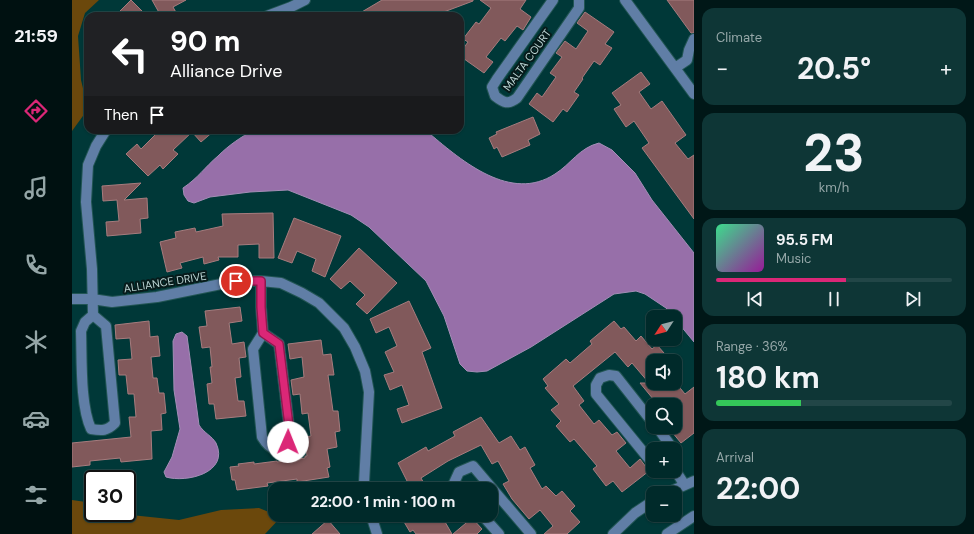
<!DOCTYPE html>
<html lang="en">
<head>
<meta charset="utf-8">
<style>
	body { margin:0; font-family:"DM Sans",sans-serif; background:#0e3636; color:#f1f3f6; height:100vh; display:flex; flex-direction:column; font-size:15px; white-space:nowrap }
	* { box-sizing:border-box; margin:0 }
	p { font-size:13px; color:#95a7a8 }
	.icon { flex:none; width:22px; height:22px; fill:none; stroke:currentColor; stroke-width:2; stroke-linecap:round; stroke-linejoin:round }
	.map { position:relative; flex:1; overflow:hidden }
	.side { display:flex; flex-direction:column; gap:8px; padding:8px; background:#001717; width:280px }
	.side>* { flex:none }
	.banner { position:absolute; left:12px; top:12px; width:380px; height:122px; border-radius:12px; box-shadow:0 1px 3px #0004,0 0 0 1px #224647; background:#202124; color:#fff; overflow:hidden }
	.needle { width:26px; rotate:234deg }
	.tools { position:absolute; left:574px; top:310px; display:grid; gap:8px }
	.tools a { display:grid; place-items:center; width:36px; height:36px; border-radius:8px; background:#002a2a; box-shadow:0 1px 3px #0004,0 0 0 1px #224647; font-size:20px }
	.speed { position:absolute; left:12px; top:470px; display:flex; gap:8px; font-size:20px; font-weight:700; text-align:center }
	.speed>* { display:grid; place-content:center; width:52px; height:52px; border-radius:50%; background:#002a2a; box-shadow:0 1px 3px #0004,0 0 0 1px #224647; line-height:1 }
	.speed .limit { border:2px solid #111; border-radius:6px; background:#fff; color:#111 }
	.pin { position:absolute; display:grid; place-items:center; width:34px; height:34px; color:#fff; margin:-17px; border:2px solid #fff; border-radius:50%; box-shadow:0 1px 4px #0007 }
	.me { position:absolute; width:44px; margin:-22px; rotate:1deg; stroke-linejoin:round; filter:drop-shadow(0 0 3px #0008) }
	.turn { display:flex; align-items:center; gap:14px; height:84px; padding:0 20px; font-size:18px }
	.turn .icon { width:52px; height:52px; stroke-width:2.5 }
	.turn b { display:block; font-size:28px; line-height:34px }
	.then { display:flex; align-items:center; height:38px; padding:0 20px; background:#0003; gap:8px; font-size:15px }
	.big { font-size:30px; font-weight:700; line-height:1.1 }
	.side .card { flex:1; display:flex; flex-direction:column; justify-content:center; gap:6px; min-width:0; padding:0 14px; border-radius:12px; background:#0e3636 }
	.side .dial { align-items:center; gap:0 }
	.dial b { font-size:52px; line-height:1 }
	.song { display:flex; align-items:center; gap:12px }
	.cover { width:48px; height:48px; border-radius:6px; background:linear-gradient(135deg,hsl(150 70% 55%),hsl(300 70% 35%)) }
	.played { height:4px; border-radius:2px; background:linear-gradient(90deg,#db2777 55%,#224647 55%) }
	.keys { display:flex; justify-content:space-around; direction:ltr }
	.heat { display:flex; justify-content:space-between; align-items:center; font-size:22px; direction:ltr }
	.charge { height:6px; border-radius:3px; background:linear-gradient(90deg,#34c759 36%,#224647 0) }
	.trip { position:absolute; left:196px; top:482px; width:230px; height:40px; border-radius:12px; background:#002a2a; box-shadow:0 1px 3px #0004,0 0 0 1px #224647; font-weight:700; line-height:40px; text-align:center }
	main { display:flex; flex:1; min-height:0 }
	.tab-bar { display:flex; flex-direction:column; width:72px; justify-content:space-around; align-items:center; background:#011; color:#95a7a8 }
	.tab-bar .icon { width:28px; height:28px }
	.tab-bar .active { color:#db2777 }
	.tab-bar b { font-size:18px; color:#f1f3f6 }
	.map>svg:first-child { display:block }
</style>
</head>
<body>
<main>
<nav class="tab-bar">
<b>21:59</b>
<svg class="icon active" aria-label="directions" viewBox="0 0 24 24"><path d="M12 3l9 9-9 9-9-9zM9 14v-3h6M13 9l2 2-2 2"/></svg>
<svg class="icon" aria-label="music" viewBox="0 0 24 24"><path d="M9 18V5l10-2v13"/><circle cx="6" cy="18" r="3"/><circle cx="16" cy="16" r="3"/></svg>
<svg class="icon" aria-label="phone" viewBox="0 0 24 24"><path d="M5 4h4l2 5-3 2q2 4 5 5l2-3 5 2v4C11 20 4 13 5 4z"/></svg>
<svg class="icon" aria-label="climate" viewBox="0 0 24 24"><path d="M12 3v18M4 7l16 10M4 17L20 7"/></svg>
<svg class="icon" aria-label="car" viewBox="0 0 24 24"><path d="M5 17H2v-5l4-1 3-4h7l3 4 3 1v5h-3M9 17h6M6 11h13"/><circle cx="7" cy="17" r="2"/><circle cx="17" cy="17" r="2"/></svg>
<svg class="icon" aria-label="filters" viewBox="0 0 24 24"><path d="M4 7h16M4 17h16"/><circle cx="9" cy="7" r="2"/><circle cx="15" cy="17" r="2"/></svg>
</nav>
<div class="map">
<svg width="622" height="534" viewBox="0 0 622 534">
	<rect width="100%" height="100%" fill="#003838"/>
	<path fill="#6b480c" d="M0,0H27L13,13L6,36L9,80L16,109L0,131Z
		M0,500L21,503V513H53L59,515L107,520L149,510L187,508L209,517L193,534H0Z"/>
	<path fill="#976fa9" stroke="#a38eb6" d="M182,130H356L358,134C390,161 439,203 483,174C499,164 507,148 527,143L540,150L563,173L580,200L622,253V342L603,319V317L594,308L573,294L564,291L542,294L459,347L415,371L405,372L395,371L388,364L372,316L354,281L297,227L279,215L216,190L178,192L138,197L122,203L116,201L112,195L111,188C126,178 133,167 146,156C157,145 169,137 182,130Z
		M110,332L115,336L127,425C132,433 140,436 144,443C158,473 114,483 94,477L92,472L100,457L108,429L102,390L101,341L104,334Z"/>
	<path fill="#81595b" stroke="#a67c7e" d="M59,0L75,16H43Z
		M80,0H114L101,7L106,16H89Z
		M310,0H401V1L361,16H283Z
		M408,0H454L448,9L459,17L451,30L445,26L433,41L429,38L414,57L421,62L412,73L388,56V53L396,42L391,39L404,22L407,24L419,8Z
		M595,0H622V33H619Z
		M513,12L542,32L533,44L540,48L528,65L522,61L510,78L511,79L502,92L507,95L495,112L491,109L481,122L457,104L465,93L470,97L484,77L478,73L490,57L484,53L493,41L504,49L516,31L505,23Z
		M569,72L578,84L567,92L579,109L590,101L614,135L603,143L616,159L622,155V219L570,148L577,143L562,121L554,127L542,109L549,105L540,93Z
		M461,117L468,134L456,140L458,145L430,157L425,147L422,149L417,138L425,134L424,132Z
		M88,130H143L129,142L120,132L101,150L106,154L91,169L88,165L76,176L54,154L65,144L69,149Z
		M69,183L52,200L75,198L76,218L68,219L69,233L35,236L34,222L47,221L45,200L31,201L30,186Z
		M201,213L202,258H187V244L166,245V257H146L147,260L132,264L131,257L108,263L110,268L95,272L88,242L104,238L103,232L123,228L124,232L151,226L150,214Z
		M222,218L269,236L253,277L240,271L244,259L225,251L220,263L206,258Z
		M287,248L325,283L295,314L284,304L293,295L278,281L269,289L258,279Z
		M337,301L359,348L350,352L370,408L330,423L325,409L337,405L330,385L318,390L312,375L322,372L313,352L325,346L317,327L304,333L298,319Z
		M168,307L170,321L157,323L160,344L172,342L174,357L167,358L169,377L163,378L166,401H172L174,416L144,419L142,404H137L135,384L140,383L138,367H140L138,347L130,348L127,327L135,326L133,311Z
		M77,321L78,337L86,336L88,356L79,357L81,378H85L87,393H92L94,413L89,414L90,430L79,431L80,459L49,462L48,458L18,461V465L0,467V443L59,437L57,417H64L62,394H56L54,375H47L46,360L60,359L58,338L44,339L43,325Z
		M542,321L549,329L552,327L564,341L569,336L580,349L585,345L599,361H581V383H604L613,394L622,387V433L609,443L600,432L609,424L603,416V405H586L568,383H577L560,363L556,367L543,352L501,386L512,401L507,405L522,424L527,420L540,435L545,432L554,443L544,451L558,468L568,459L577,471L550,492L541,481L534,486L521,469L525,466L502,439L498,442L484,426L489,421L479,410L487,404L473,388L476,386L471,379L494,359L498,363L520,344L518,341Z
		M249,340L251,355L259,354L262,375H256L261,411H266L268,431L263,432L265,447L255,449L258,467L255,468L257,477L225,482V479L195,483L196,486L165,490L163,480H160L158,467L167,466L166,464L182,462V464L205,461V462L233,458V456H235L233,437L239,436L236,413L230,414L228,394L221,395L219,380L232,377L230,357L218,359L216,344Z
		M409,417L427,443L439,436L448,450L453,447L463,465L458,468L470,489L474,486L484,496L490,491L503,506L498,511L508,522L495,534H472L481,526L468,510L457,519L440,499L431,484L437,481L426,461L420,464L409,445L376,461L349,478L355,489H339L326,463L354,447L356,451L383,436L381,432Z
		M328,515H369L380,534H344L341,530L338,532Z
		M400,518L410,529L405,534H381Z
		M256,520L268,534H240Z"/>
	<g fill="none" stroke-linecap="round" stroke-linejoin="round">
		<defs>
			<path id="minor" d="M481,0L425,79L420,87L423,96C432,103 436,105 445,98L507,8V0
				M553,0L622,94
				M195,16L219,7L233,0
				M603,68L615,60L617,50L622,39
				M189,281V307L191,333L181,349L190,437C198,450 203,452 216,442L218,434L207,344L191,333
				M0,299H20L40,302L85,297L164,281H189L209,283L230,293L247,303L272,328L283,347L293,371L297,392L292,483L293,489
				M21,315L13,322L9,331C10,359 8,405 19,429C30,431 35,431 43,423L34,326L21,315L20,269L14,202L16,165L24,146L34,130
				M581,423L544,376L537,375L528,378L524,385V394L581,464
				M585,427L601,449
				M603,470L612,484
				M387,489L382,483L387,472L401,466L459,534
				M595,493L622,481
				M299,515L305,534
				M410,515L427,534
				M541,534L563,513L581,501
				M595,534L622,516"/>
		</defs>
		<use href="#minor" stroke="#225554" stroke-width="12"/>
		<use href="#minor" stroke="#607ea6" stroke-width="10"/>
	</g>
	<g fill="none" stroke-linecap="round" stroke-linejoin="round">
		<defs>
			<path id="route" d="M164,281H189V307L191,333L207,344L218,434L216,442"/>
		</defs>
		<use href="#route" stroke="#8e194d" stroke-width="10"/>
		<use href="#route" stroke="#db2777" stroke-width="7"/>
	</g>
	<g text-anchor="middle" stroke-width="4" stroke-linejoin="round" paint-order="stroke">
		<g font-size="11" fill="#bed7d6" stroke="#071b1b">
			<text transform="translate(455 60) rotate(-54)" y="4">MALTA COURT</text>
			<text transform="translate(93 282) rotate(-9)" y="4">ALLIANCE DRIVE</text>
		</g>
	</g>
</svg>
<div class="tools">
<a><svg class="needle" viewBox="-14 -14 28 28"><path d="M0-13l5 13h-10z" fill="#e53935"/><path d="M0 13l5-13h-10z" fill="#95a7a8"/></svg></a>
<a><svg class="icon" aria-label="sound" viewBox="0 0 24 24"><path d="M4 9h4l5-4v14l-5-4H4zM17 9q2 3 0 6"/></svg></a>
<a><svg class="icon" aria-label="search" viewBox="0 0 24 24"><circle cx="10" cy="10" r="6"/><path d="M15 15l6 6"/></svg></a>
<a>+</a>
<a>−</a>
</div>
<div class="speed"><div class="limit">30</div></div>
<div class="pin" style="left:164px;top:281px;background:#d93025"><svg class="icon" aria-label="arrive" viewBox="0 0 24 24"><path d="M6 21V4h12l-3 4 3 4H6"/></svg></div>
<svg class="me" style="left:216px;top:442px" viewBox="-20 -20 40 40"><circle r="19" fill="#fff"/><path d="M0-13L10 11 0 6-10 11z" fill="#db2777"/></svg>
<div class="trip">22:00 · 1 min · 100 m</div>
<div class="banner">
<div class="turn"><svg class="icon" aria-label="left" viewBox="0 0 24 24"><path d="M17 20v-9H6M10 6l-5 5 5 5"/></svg><div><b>90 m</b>Alliance Drive</div></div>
<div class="then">Then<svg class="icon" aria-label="arrive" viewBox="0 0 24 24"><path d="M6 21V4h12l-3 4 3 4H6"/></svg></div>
</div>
</div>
<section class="side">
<div class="card"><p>Climate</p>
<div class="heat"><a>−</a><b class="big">20.5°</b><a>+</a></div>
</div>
<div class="card dial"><b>23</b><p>km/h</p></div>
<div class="card">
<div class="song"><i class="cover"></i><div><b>95.5 FM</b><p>Music</p></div></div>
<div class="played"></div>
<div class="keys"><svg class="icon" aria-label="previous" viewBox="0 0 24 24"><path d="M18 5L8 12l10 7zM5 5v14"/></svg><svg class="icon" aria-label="pause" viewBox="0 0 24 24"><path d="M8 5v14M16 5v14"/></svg><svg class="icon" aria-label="next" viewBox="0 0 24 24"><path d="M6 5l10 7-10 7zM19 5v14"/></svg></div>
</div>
<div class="card"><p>Range · 36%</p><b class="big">180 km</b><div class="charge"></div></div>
<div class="card"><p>Arrival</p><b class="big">22:00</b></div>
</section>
</main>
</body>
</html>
